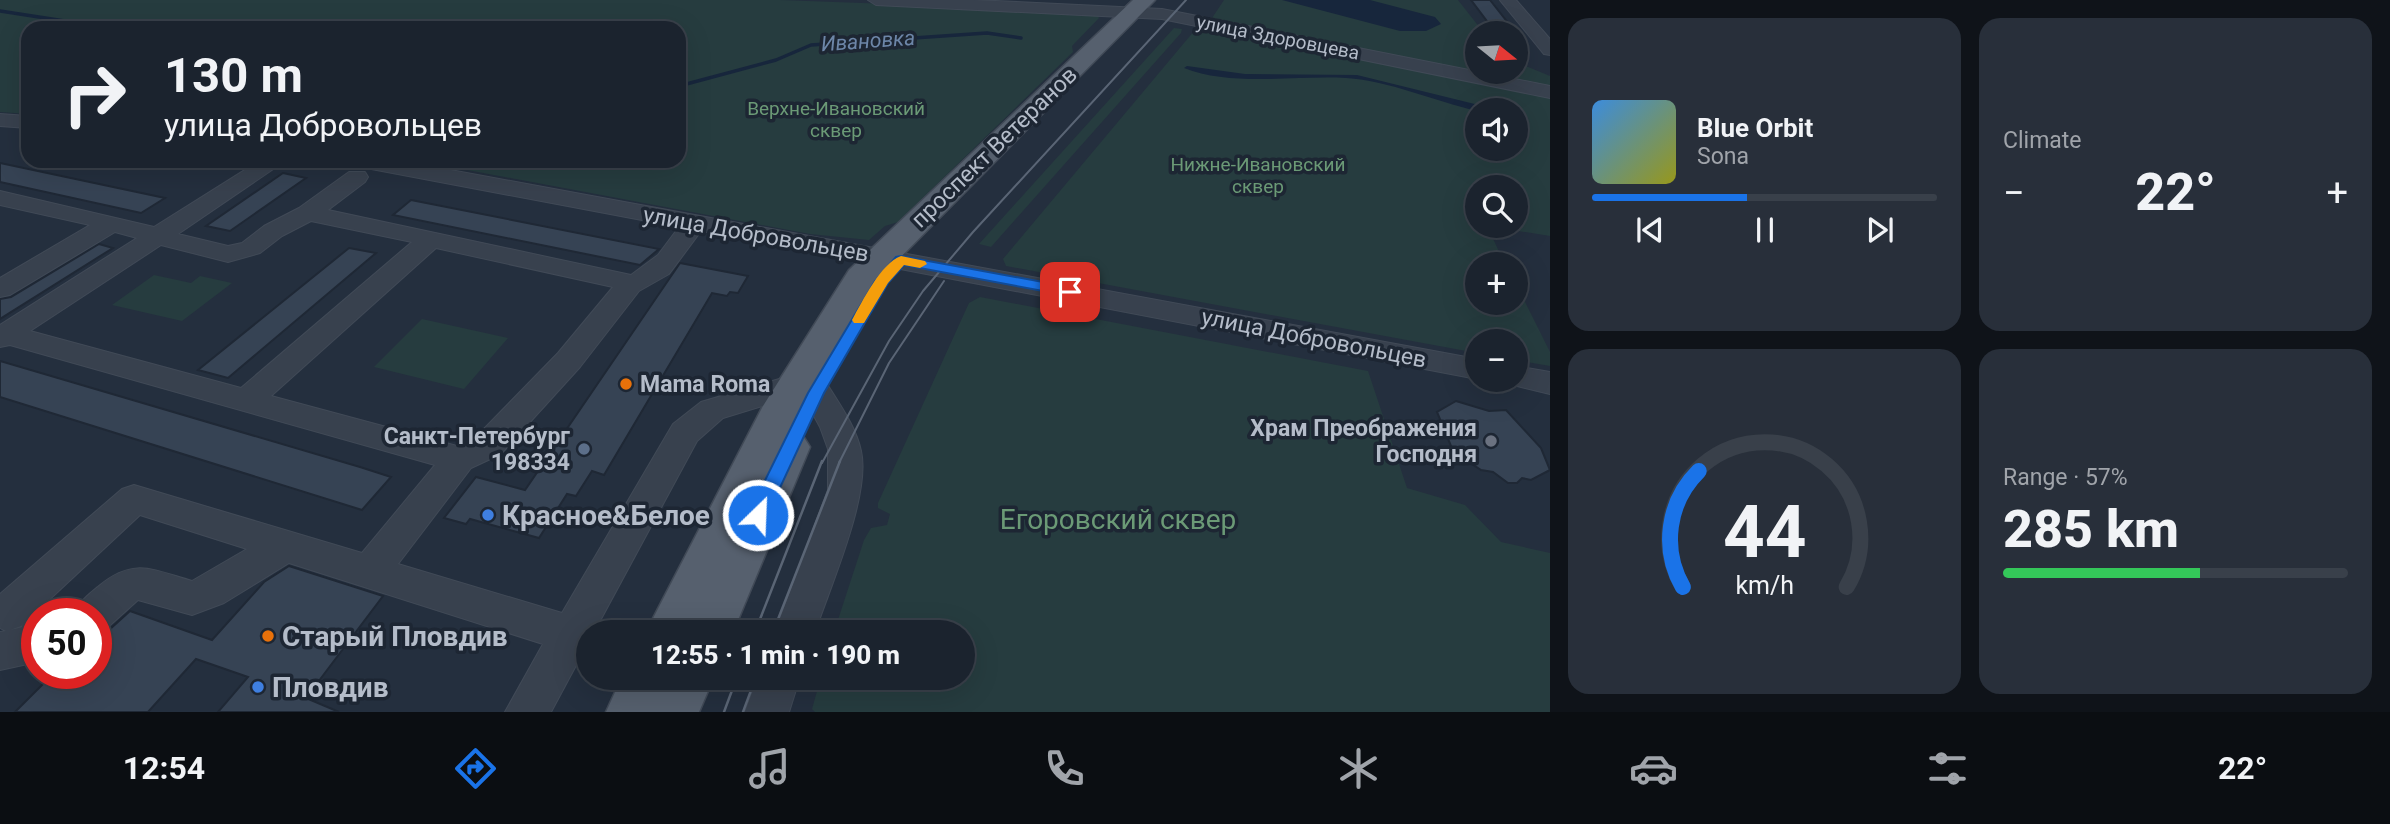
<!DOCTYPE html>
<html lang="en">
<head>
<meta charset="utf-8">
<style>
	body { margin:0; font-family:Roboto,sans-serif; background:#282f3a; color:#f1f3f6; height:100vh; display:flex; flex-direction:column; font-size:26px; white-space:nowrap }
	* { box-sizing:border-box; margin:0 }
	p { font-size:23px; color:#a0a4aa }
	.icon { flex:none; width:38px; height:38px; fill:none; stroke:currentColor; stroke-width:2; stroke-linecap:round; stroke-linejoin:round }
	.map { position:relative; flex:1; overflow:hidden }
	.sheet { display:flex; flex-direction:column; gap:18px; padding:18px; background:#0f1319; width:840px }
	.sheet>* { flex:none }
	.banner { position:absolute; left:21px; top:21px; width:665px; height:147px; border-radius:21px; box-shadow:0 7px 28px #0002,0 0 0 2px #39404a; background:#1b232e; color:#f1f3f6; overflow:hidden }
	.needle { width:46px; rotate:108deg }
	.fabs { position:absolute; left:1465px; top:21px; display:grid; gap:14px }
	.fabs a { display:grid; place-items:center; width:63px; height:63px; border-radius:50%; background:#1b232e; box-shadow:0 7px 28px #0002,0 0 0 2px #39404a; font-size:35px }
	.speed { position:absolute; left:21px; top:598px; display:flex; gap:14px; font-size:35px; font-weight:700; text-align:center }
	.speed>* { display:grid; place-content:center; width:91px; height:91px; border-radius:50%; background:#1b232e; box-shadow:0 7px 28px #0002,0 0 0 2px #39404a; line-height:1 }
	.speed .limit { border:10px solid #d22; background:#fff; color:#111 }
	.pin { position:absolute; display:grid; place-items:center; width:60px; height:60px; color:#fff; margin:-30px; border-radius:14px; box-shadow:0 4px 10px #0006 }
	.me { position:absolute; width:77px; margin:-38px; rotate:24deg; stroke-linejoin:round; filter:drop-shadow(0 0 5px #0008) }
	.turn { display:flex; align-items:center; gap:24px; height:147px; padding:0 28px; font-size:32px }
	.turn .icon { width:91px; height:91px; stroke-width:2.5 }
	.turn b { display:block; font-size:49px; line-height:60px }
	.big { font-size:52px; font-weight:800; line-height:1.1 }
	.sheet .widget { flex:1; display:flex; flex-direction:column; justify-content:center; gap:10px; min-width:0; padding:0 24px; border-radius:21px; background:#282f3a }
	.sheet .dial { align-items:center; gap:0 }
	.dial svg { height:182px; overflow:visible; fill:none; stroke:#39404a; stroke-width:7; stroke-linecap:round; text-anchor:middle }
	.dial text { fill:#f1f3f6; stroke:none }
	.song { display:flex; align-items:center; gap:21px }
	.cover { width:84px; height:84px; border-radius:10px; background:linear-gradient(135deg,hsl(210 70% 55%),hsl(60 70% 35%)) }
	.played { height:7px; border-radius:4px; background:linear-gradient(90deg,#1a73e8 45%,#39404a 45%) }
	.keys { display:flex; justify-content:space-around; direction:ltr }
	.heat { display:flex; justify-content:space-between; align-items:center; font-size:38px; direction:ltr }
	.charge { height:10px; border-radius:5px; background:linear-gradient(90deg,#34c759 57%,#39404a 0) }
	.sheet .tiles { flex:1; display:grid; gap:18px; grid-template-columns:repeat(2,1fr) }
	.trip { position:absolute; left:576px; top:620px; width:399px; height:70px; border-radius:35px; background:#1b232e; box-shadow:0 7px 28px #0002,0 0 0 2px #39404a; font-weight:800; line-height:70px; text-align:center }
	.menu { display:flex; height:112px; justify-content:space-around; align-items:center; background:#0b0e12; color:#a0a4aa }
	.menu .icon { width:49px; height:49px }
	.menu .on { color:#1a73e8 }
	.menu b { font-size:32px; color:#f1f3f6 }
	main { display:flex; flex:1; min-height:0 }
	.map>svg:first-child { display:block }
</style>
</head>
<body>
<main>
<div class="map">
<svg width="1550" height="712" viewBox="0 0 1550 712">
	<rect width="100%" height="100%" fill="#242f3e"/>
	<path fill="#263c3f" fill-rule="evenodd" d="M0,0H780L1075,11L1097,15L1099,18L1072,46L1073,52L898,222L885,226L869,240L810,234L419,161H679V28H28V114L0,112Z
		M1224,0H1458L1484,33H1477V72H1516V62L1550,76V87L1210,21Z
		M1200,24L1550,97V236L1487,226L1505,264H1477V303H1516V284L1550,352V366L1516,360V341H1477V353L1006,266L1003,259ZM1477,110H1516V149H1477ZM1477,187H1516V226H1477Z
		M1174,28L1182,29L1181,33L991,247L979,244Z
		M154,275L191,283L200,276L232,283L182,321L112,305Z
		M980,297L1368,371L1407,488L1465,505L1501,542L1550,553V712H815L812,709L821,677H962V632H834L864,540L871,528L887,525L890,514L878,508V503L969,303Z
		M422,319L508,338L464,389L374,367Z"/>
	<path fill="#17263c" d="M1282,0H1370L1435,17L1441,24L1426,31H1400Z
		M1187,66L1245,74L1357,75L1499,110L1477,111C1434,101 1390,81 1346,78C1296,75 1231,87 1184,68Z"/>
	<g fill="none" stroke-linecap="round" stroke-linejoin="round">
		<path stroke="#17263c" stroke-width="3.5" d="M0,11L110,28
			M679,86L776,60L811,45L987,33L1021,38"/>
	</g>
	<path fill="#364354" stroke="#1f2835" stroke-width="2" d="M1471,0H1490L1516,33H1496Z
		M0,163L165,198L141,213L0,182Z
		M283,173L306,178L230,231L206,226Z
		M411,200L659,249L640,265L393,215Z
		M99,244L113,248L0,319V299L11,297Z
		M349,248L376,253L228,378L198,370Z
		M680,263L748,276L738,293L730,292L727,296L712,293L604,475L592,471L576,496L567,494L539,538L470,519L466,524L444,518L476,477L525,490Z
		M0,361L360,467L391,477L362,510L0,397Z
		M1456,401L1489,411L1506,410L1541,448L1550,470L1531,480L1522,478L1517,483H1508L1493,472L1481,470L1453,451L1437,412Z
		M289,566L383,596L306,698L339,712H218L248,677L196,659L148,712H15L53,674H96V633L110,629L130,611L212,640L264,582Z"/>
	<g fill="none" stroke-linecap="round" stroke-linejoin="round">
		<defs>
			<path id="minor" d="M868,0H974L1162,9L1550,86V98L1162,19L876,5Z
				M1500,0H1516L1550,39V55L1544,54Z
				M0,114L28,116V128L0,126Z
				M259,161H285L178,234L228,246L242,243L264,226L299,208L349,172H365L368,177L365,182L328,210L631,275L658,255L679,227L366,168L358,166L355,161H402L1477,359V379L701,231L669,274L639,291L580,367L501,454L471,468L398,564L562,613L673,424L701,402L793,375L804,378L807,384L816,381L827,384C840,405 856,427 861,451C871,495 830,587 815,632H775L828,490V449L820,427L802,394L723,418L697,441L594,632H588V643L551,712H505L543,644L289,563L224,603L192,615L138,600L108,627L96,631V614H74C80,601 88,595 99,586C134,557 153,570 192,581L247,549L140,515L21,626L10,630L37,624V662L0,670V632L6,631L0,628V594L122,489L134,485L362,553L435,465L10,345L0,347V325L137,238L115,232L10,295L0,297V278L90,225L0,205V191L154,227ZM311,221L412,242L241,388L30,331L161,245L228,262L260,253L282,236ZM436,248L613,287L558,353L477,436L457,446L271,396Z
				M1516,366L1550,372V394L1505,383L1503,380H1516Z
				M758,677H800L789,712H745Z"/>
			<path id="major" d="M1133,0H1155L875,283L827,363L791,432L803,436L810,447L733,632H646L763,406L849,270Z
				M622,677H714L699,712H606Z"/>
		</defs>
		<use href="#minor" stroke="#414a57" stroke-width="2"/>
		<use href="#major" stroke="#414a57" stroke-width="3"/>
		<use href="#minor" fill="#38414e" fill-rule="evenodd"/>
		<use href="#major" fill="#56606e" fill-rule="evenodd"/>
		<path stroke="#5a6575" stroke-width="2" d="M822,463L889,341L923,291L973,232L1186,0
			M839,463L889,363L944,281"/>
		<path stroke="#5a6575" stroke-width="2.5" d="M755,632L822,461
			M773,632L840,461
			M724,712L737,677
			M743,712L756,677"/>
	</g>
	<path fill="#1a73e8" stroke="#114b97" stroke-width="2" d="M901,256L1070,287L1078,292L1070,296L904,265L888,283L824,393L765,520L758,523L751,520L748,515L808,393L875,281L896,257Z"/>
	<path fill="#f59e0b" d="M901,256L925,261L927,264L920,268L904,265L888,283L864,323H854L852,320C862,302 881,263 901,256Z"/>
	<g fill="#e8710a" stroke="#1d2633" stroke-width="2.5">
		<circle cx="626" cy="384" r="7"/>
		<circle cx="268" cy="636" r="7"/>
	</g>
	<circle fill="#6b7280" stroke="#1d2633" stroke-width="2.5" cx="1491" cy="441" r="7"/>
	<circle fill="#5c6f8a" stroke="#1d2633" stroke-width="2.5" cx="584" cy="449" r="7"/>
	<g fill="#3f7fe0" stroke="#1d2633" stroke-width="2.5">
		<circle cx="488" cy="515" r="7"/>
		<circle cx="258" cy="687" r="7"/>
	</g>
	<g text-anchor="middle" stroke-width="7" stroke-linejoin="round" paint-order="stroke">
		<g font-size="19" fill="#b4bcc9" stroke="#1d2633">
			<text transform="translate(1278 37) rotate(11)" y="7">улица Здоровцева</text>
		</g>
		<g font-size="19" fill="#6b9a76" stroke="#1d2633">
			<text x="836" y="115">Верхне-Ивановский<tspan x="836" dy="22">сквер</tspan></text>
			<text x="1258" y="171">Нижне-Ивановский<tspan x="1258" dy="22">сквер</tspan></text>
		</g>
		<g font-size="21" font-style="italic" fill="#6d86a8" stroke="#1d2633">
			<text transform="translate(868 41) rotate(-4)" y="7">Ивановка</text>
		</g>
		<g font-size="23" fill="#b4bcc9" stroke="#1d2633">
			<text transform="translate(994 147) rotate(-44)" y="8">проспект Ветеранов</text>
			<text transform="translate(756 234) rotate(10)" y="8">улица Добровольцев</text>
			<text transform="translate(1314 338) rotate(11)" y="8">улица Добровольцев</text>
		</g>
		<g font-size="23" font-weight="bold" fill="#b4bcc9" stroke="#1d2633" text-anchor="end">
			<text x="640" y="392" text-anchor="start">Mama Roma</text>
			<text x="1477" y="436">Храм Преображения<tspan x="1477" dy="26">Господня</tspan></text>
			<text x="570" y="444">Санкт-Петербург<tspan x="570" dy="26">198334</tspan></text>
		</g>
		<g font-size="28" font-weight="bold" fill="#b4bcc9" stroke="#1d2633" text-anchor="start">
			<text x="502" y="525">Красное&amp;Белое</text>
			<text x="282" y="646">Старый Пловдив</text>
			<text x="272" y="697">Пловдив</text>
		</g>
		<g font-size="28" fill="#6b9a76" stroke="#1d2633">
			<text x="1118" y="529">Егоровский сквер</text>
		</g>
	</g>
</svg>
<div class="fabs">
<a><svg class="needle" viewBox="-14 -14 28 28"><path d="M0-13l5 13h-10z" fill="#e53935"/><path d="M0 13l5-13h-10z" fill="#a0a4aa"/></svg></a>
<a><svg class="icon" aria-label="sound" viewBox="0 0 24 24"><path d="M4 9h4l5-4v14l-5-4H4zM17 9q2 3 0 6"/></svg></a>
<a><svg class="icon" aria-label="search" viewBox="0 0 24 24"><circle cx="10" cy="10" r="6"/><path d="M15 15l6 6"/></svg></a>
<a>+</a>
<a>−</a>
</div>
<div class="speed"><div class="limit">50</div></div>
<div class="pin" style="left:1070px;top:292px;background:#d93025"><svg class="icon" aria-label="arrive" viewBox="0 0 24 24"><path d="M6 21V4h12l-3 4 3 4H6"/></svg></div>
<svg class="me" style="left:758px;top:515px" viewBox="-20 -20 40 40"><circle r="17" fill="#1a73e8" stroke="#fff" stroke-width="3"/><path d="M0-11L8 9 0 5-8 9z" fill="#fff"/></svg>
<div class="trip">12:55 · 1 min · 190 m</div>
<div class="banner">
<div class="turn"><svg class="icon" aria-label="right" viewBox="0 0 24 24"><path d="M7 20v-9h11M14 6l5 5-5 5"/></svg><div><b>130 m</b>улица Добровольцев</div></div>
</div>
</div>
<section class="sheet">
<div class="tiles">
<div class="widget">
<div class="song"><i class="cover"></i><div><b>Blue Orbit</b><p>Sona</p></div></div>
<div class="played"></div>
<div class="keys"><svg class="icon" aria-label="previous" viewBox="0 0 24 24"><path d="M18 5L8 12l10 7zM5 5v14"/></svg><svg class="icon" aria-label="pause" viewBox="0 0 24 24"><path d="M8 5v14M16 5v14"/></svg><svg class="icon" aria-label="next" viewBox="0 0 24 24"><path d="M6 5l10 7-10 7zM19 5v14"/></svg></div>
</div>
<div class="widget"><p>Climate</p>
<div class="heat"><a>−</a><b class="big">22°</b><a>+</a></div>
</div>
<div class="widget dial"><svg viewBox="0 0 100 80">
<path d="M14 69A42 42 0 1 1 86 69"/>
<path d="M14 69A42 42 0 0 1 21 18" stroke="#1a73e8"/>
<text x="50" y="56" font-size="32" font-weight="700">44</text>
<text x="50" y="72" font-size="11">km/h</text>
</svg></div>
<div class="widget"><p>Range · 57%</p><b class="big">285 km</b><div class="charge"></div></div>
</div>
</section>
</main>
<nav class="menu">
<b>12:54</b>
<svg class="icon on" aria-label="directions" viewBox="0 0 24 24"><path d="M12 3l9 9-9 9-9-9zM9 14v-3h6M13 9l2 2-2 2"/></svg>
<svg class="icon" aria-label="music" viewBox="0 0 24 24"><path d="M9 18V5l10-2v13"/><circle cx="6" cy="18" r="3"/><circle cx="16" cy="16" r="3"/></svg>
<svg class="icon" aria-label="phone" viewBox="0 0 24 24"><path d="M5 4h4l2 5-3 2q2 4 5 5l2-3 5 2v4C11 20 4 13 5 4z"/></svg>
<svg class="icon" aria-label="climate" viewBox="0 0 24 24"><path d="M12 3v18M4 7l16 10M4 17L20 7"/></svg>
<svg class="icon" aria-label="car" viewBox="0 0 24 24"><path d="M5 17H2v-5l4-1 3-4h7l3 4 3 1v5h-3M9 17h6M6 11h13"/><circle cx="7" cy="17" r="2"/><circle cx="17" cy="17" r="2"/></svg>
<svg class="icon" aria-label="filters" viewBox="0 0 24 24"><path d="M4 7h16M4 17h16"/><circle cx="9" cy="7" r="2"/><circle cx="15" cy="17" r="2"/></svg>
<b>22°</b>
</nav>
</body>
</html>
